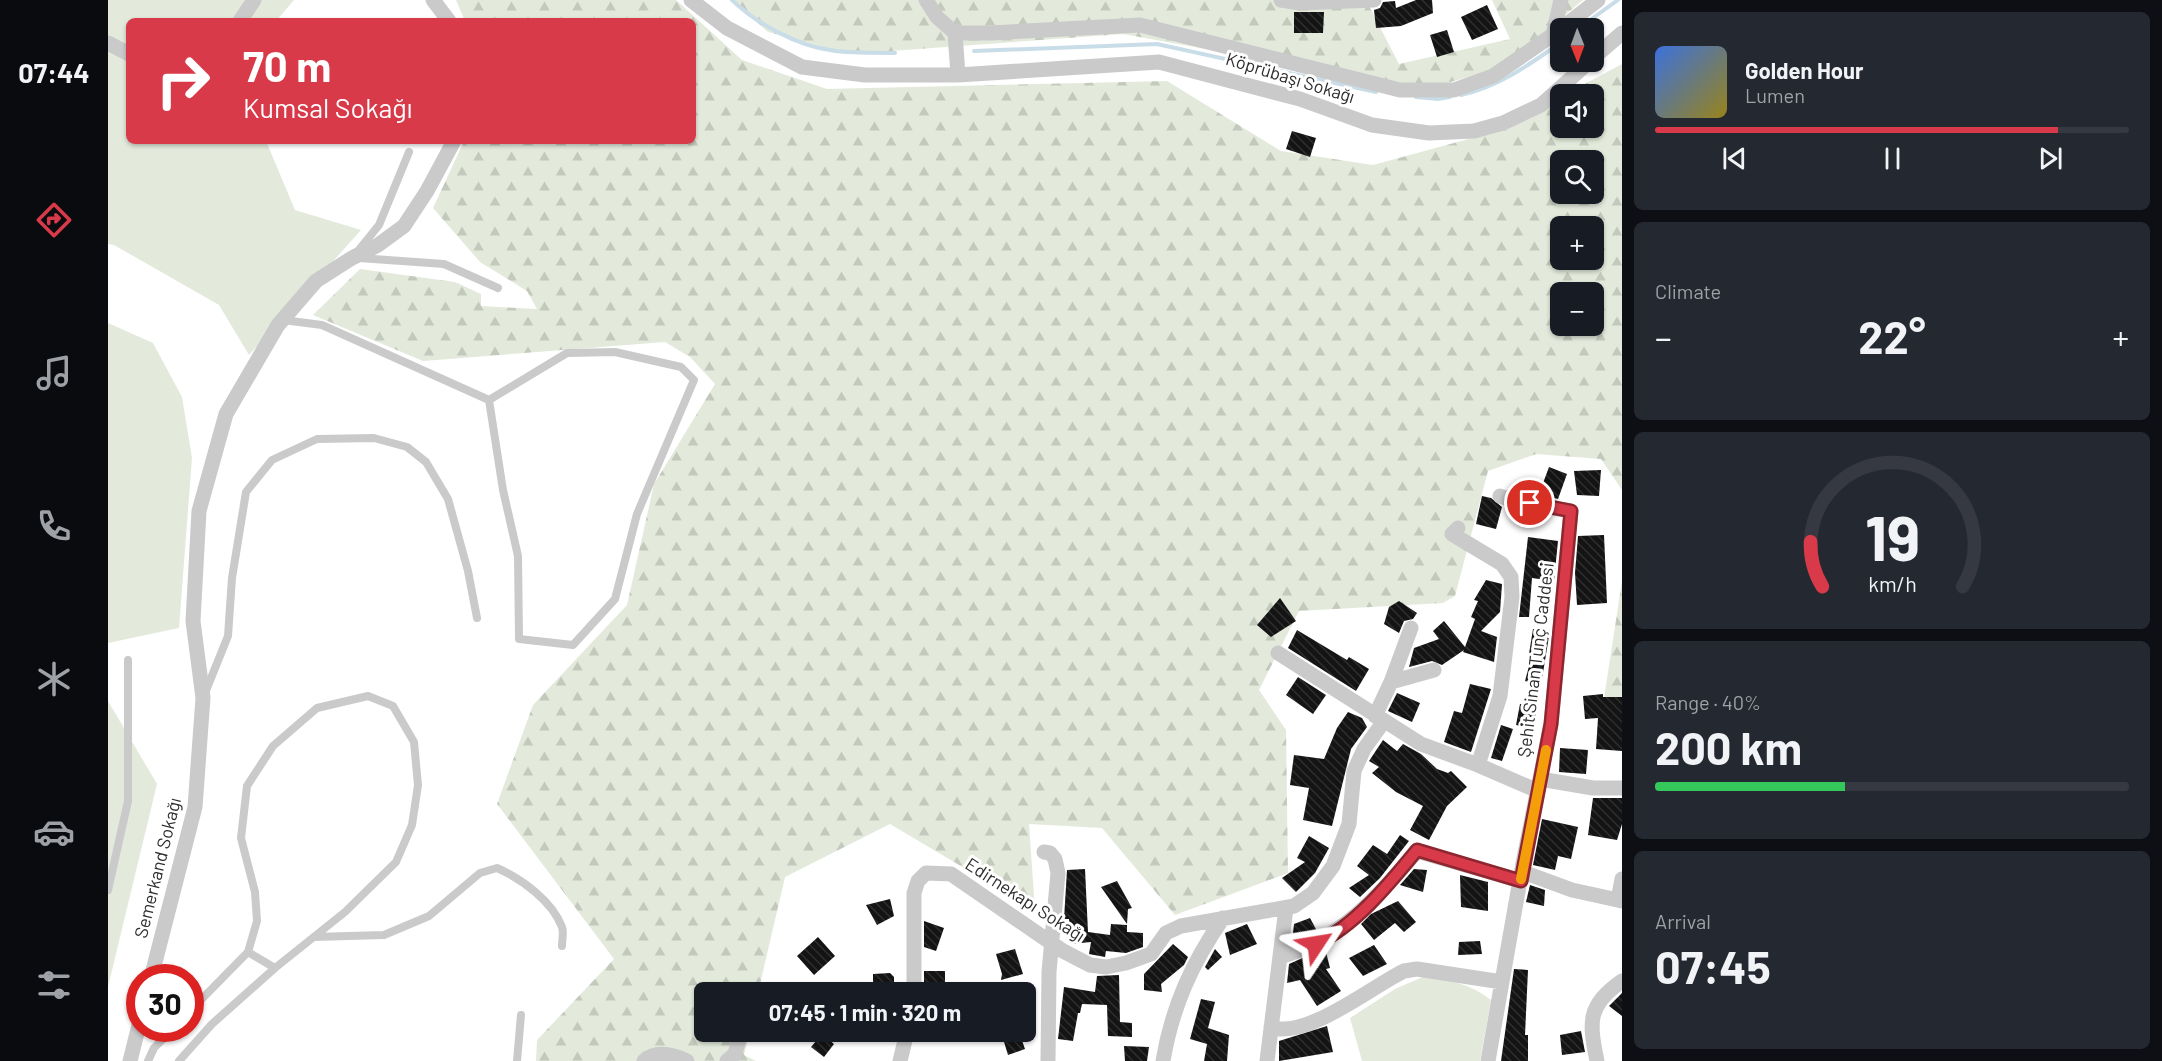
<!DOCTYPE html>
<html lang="en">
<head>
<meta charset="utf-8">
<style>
	body { margin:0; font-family:Barlow,sans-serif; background:#242831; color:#f1f3f6; height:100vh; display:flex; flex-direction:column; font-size:22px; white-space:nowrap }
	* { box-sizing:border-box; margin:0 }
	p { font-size:20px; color:#9ea1a6 }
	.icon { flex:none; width:33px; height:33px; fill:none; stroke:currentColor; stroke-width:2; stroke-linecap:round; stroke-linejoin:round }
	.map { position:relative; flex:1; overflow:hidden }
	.sheet { display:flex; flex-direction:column; gap:12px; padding:12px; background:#0d0f14; width:540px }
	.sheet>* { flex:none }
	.hud { position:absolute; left:18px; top:18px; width:570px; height:126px; border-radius:9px; box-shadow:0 2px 4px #0004; background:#d93a49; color:#fff; overflow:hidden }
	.needle { width:39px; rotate:179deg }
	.fabs { position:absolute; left:1442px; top:18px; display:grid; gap:12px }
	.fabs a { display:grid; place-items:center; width:54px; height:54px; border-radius:9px; background:#171b24; box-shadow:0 2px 4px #0004; font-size:30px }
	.speed { position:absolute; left:18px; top:964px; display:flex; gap:12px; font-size:30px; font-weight:700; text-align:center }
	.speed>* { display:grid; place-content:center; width:78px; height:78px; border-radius:50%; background:#171b24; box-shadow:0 2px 4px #0004; line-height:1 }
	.speed .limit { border:9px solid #d22; background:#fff; color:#111 }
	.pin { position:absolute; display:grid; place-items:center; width:51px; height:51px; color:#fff; margin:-26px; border:3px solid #fff; border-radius:50%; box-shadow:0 2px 6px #0007 }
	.me { position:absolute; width:66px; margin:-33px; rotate:57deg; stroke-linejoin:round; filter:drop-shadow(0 0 4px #0008) }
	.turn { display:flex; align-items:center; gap:21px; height:126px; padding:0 18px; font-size:27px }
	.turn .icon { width:78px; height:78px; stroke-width:2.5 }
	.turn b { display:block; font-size:42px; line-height:51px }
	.big { font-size:45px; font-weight:700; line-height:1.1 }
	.sheet .tile { flex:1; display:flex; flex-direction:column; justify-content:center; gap:9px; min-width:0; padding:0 21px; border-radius:9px; background:#242831 }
	.sheet .dial { align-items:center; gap:0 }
	.dial svg { height:156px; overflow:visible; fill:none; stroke:#363941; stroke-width:7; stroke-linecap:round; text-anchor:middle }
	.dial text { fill:#f1f3f6; stroke:none }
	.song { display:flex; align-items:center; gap:18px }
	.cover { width:72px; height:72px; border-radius:9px; background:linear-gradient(135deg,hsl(220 70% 55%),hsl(50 70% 35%)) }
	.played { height:6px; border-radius:3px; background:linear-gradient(90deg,#d93a49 85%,#363941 85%) }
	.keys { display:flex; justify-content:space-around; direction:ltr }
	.heat { display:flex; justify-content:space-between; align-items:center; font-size:33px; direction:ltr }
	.charge { height:9px; border-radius:4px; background:linear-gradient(90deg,#34c759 40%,#363941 0) }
	.trip { position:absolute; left:586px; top:982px; width:342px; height:60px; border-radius:9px; background:#171b24; box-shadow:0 2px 4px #0004; font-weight:700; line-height:60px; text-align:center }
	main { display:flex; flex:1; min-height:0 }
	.tab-bar { display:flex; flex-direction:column; width:108px; justify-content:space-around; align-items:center; background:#090b0e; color:#9ea1a6 }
	.tab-bar .icon { width:42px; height:42px }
	.tab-bar .on { color:#d93a49 }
	.tab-bar b { font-size:27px; color:#f1f3f6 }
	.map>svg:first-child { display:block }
</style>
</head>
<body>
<main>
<nav class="tab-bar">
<b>07:44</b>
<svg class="icon on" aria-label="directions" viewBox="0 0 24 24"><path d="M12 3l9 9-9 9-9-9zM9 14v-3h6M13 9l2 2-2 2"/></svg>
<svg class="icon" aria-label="music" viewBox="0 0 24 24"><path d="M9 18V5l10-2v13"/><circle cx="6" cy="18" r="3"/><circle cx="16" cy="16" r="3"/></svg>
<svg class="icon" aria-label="phone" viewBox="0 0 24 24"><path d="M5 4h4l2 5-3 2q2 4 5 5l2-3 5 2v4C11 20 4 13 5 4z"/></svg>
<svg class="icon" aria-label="climate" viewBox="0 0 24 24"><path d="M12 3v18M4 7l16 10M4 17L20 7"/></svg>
<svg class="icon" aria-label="car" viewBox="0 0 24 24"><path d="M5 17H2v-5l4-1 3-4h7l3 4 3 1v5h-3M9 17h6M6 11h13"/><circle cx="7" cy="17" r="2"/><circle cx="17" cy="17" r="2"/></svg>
<svg class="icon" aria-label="filters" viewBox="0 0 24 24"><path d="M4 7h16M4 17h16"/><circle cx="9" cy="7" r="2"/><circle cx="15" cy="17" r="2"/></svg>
</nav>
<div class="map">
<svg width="1514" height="1061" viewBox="0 0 1514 1061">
	<defs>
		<pattern id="forest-firs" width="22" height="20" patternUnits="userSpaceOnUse" patternTransform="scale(1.5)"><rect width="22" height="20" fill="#e3eadb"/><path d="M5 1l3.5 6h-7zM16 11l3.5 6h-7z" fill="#c3c9bc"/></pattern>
		<pattern id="building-back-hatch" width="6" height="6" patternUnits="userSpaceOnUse" patternTransform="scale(1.5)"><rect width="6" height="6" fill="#141414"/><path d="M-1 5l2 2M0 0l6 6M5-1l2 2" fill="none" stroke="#2e2e2e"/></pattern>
	</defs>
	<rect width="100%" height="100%" fill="#fff"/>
	<path fill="#e3eadb" d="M0,0H186L168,21H21V141H158L187,210L253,230L141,355L111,305L6,245L0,244Z
		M0,323L45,343L74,397L84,458L71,628L0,643Z
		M0,701L49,784L0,987Z
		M1317,976C1341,980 1363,984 1383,1000L1372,1061H1254L1242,1018L1287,989Z"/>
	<path fill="url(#forest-firs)" fill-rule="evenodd" d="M348,0H568L634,60L719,89L1059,81L1173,151L1265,165L1390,131L1452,98V128H1485V94H1458L1514,64V490L1493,459L1428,454L1380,471L1347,596L1335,603L1191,611L1151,690L1178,730L1180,873L1067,915L994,828L921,824L927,910L782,824L677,877L650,993H597V1032H642L636,1055L648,1061H428L429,1040L506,959L389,804L425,705L519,605L546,484L607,384L582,357L557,342L315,361L205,315L252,269L347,282L373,294V306L429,309L419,291L372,262L325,208L356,141H585V21H357ZM1452,160H1485V194H1452ZM1452,226H1485V260H1452ZM1452,292H1485V326H1452Z
		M624,0H1258L1291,64L1402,39L1384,0H1475L1395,67L1318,89L1015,34L742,54L660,32Z
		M1514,581V701L1496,698Z"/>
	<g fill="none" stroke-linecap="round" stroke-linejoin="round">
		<path stroke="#c8dde8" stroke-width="4" d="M624,0C649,24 688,45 722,50C743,54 766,52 787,53
			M1471,28L1510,0
			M866,51L1049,44L1268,92
			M1353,95C1390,87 1421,65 1452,43
			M1308,97L1330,99L1342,97"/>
	</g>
	<path fill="url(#building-back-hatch)" d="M1308,0H1324L1325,13L1293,26L1268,28L1266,10L1272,8L1275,2L1287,1L1288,8Z
		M1379,5L1390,29L1364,40L1353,17Z
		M1186,12H1216L1215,33H1186Z
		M1339,30L1346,52L1329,57L1322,35Z
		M1184,131L1208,138L1202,157L1178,149Z
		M1441,467L1459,474L1450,499L1431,494Z
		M1493,470L1491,496L1469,495L1466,471Z
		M1374,496L1383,498L1394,507L1388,529L1368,524Z
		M1496,535L1499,603L1469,605L1467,573L1470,536Z
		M1420,537L1450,541L1446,581L1424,578L1421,617H1411Z
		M1378,580L1394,584L1392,612L1373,631L1389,637L1386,662L1355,652L1356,650L1334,665L1324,661L1301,667L1306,648L1331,639L1325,631L1336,621L1357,647L1367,619L1363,617L1370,601L1366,600Z
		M1172,598L1188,621L1163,637L1149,625Z
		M1291,601L1309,613L1305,619L1296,621L1291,633L1276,624L1281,607Z
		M1425,629L1442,630L1433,685L1417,681L1424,655L1421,654Z
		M1189,630L1239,660L1241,657L1261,669L1248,691L1180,648Z
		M1190,677L1218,695L1205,714L1178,695Z
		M1362,684L1383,689L1363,752L1336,742L1346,711L1354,713Z
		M1289,693L1312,703L1304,722L1280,711Z
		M1495,694V697H1514V751L1488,749L1490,718L1477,719L1475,696Z
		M1412,704L1429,707L1426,729L1408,725Z
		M1240,712L1254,718L1259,727L1243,749L1224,826L1195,820L1201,788L1182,785L1186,755L1216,759L1229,728Z
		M1393,725L1405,729L1394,761L1383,758Z
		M1275,740L1289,751L1295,744L1313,754L1329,769L1340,773L1343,771L1359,787L1339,806L1321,840L1302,830L1315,806L1288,792L1264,773L1271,767L1261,761Z
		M1452,748L1480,750L1478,774L1451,772Z
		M1485,798H1514V824L1509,840L1480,835Z
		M1434,819L1470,827L1463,859L1450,856L1447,870L1425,865Z
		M1292,835L1301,841L1272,878L1252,897L1241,888L1261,875L1249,866L1265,845L1279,854Z
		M1201,836L1221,848L1207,873L1188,892L1174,878L1197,862L1189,858Z
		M977,869L980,932L1002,935L1003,924L1019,925V932L1035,933V947L1018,953L998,951L997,957L981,954L983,942L963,944L961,919H956L959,870Z
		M1306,869L1319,870L1315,892L1292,885Z
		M1352,875L1380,882V911L1353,907Z
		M1009,881L1024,908L1020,909L1019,924L993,887Z
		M1422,885L1437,890L1436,906L1418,902Z
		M782,899L786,916L769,925L758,905Z
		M1290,901L1308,922L1296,932L1287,923L1266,940L1253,924L1263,914Z
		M1202,918L1209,931L1184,942L1186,924Z
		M816,921L836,928L828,951L816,947Z
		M1139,924L1149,944L1122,955L1117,933Z
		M710,937L727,956L706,975L689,956Z
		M1372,941L1374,954L1350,955L1351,942Z
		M1065,944L1080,957L1076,965L1053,984L1054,992L1036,990V974Z
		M1266,945L1279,964L1255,976L1241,958Z
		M1217,948L1222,968L1218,969L1233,991L1209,1006L1192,980L1179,983L1181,964Z
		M907,949L915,974L893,980L894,974L888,954Z
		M1107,949L1114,957L1100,970L1097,967Z
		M1406,969L1420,970L1417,1035H1420V1061H1393Z
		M816,971H837V993H816Z
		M782,973L786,977V993H765V974Z
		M1011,975L1012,1022L1024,1023V1037L1000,1036L999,1005L974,1004L972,1013H970L965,1041L950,1039L956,987L987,992L989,976Z
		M1514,993V1016L1501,1006Z
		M1093,999L1107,1002L1100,1028L1121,1035L1119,1061H1096L1099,1044L1082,1039Z
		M1219,1026L1225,1052L1171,1061V1041Z
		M1473,1031L1477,1052L1454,1055L1452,1035Z
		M893,1032H911L917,1049L900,1055Z
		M714,1034L726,1044L716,1057L703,1047Z
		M1016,1046L1041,1047L1039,1061H1017Z"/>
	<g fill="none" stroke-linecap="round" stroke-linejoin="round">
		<path stroke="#cacaca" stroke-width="8" d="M250,251L271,225L301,152
			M251,258L336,264L390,288
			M175,320L214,325L381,400
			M507,352L573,367L586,380L529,514L507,599L465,645L411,639L410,556L395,490L381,400L459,353Z
			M97,693L120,636L124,578L138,492L164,460L209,439L266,438L299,447L318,462L340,499L360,571L369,618
			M0,890L20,801V660
			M206,937L276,935L321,916L372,873L389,868C414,879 444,901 454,927C456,932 454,940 454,946
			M140,952L167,968
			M40,1061L46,1048L65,1029
			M71,1061L104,1024L167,968L237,912L288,862L304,825L310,785L306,742L285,706L260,696L209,708L165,746L139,786L133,838L147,892L149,921L140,952L82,1011
			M409,1061L413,1015"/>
		<path stroke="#cacaca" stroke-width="15" d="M325,0L341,21
			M583,0L619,28L694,67L757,75H850L1051,62L1192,99L1264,125L1321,133L1366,131L1395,123L1433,105L1481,62
			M818,0L829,17L847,33H882L1032,25L1292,90H1346L1385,76L1452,30
			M1173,0L1192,3L1266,0
			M132,21L146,0
			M1454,28L1490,0
			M847,33L850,75
			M1445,35L1453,0
			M0,43L21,54
			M1485,58L1514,33
			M1170,653L1313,744L1370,765L1392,696L1404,597L1403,577L1394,564L1344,534L1350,528
			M1283,682L1303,628
			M1267,716L1283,682L1326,670
			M1370,765L1430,791
			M1432,779L1485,788H1514
			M936,852L942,853L947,859L950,873L941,972L940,1061
			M1415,872L1464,890L1514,901
			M1510,900L1514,879
			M1172,957C1231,940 1270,897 1309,851L1413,881
			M43,978L87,807L95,698L85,621L91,511L118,414L170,325L208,281L244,258L270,245L296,226L319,191L346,141
			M806,993V893L810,881L818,873L843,874L955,951L982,965L998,967L1018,963L1043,954L1058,933L1073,926L1186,906L1205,893L1225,866L1241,824L1246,771L1256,749L1276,721
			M1163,1027C1198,1040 1263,987 1296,971L1309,969L1394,982
			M22,1061L32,1021
			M536,1061C548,1050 566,1055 579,1061
			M619,1061L627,1054L633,1032
			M792,1061L799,1032
			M1055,1061C1064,1007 1084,963 1115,918
			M1159,1061L1178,908
			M1380,1061L1415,863L1443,724L1463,511L1411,503L1392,496
			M1489,1061C1481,1022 1479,1005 1514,981"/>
	</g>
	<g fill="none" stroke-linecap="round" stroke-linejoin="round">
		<defs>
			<path id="route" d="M1208,944C1248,925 1281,884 1309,850L1413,881L1443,724L1463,511L1422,503"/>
		</defs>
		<use href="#route" stroke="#8d262f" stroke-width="15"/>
		<use href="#route" stroke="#d93a49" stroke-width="10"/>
		<path stroke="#f59e0b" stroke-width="10" d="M1413,879L1438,750"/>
	</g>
	<g text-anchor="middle" stroke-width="6" stroke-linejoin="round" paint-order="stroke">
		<g font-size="18" fill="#2d2d2d" stroke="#fff">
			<text transform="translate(1182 78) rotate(17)" y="6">Köprübaşı Sokağı</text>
			<text transform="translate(1428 660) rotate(-83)" y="6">Şehit Sinan Tunç Caddesi</text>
			<text transform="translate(50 868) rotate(-76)" y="6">Semerkand Sokağı</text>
			<text transform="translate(917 900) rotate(33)" y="6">Edirnekapı Sokağı</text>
		</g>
	</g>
</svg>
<div class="fabs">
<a><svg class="needle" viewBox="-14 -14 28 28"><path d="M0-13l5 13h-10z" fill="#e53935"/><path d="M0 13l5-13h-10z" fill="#9ea1a6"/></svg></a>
<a><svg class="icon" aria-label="sound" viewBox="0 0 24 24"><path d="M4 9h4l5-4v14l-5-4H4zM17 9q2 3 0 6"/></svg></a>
<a><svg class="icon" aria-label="search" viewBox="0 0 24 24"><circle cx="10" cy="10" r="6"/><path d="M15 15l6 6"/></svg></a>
<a>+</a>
<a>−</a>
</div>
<div class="speed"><div class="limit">30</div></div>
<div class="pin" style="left:1422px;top:503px;background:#d93025"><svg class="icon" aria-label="arrive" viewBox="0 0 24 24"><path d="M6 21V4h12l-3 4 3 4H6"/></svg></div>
<svg class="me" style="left:1208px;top:944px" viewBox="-20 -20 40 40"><path d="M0-17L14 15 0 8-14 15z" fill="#d93a49" stroke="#fff" stroke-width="4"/></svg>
<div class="trip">07:45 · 1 min · 320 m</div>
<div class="hud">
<div class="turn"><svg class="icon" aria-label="right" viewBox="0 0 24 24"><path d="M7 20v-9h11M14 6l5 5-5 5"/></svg><div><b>70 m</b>Kumsal Sokağı</div></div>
</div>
</div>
<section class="sheet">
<div class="tile">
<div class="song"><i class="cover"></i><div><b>Golden Hour</b><p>Lumen</p></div></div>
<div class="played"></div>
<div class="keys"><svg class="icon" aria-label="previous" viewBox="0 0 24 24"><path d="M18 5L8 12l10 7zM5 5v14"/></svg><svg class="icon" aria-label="pause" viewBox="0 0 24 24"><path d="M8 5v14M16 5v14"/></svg><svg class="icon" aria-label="next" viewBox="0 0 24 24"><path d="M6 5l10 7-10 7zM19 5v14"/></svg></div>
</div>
<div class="tile"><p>Climate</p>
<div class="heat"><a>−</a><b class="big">22°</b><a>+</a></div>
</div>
<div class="tile dial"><svg viewBox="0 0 100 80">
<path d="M14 69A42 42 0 1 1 86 69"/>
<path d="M14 69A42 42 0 0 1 8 46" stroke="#d93a49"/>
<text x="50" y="56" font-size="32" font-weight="700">19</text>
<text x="50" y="72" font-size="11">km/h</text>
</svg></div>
<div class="tile"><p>Range · 40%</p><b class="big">200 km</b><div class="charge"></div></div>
<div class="tile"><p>Arrival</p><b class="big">07:45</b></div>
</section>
</main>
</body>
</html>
